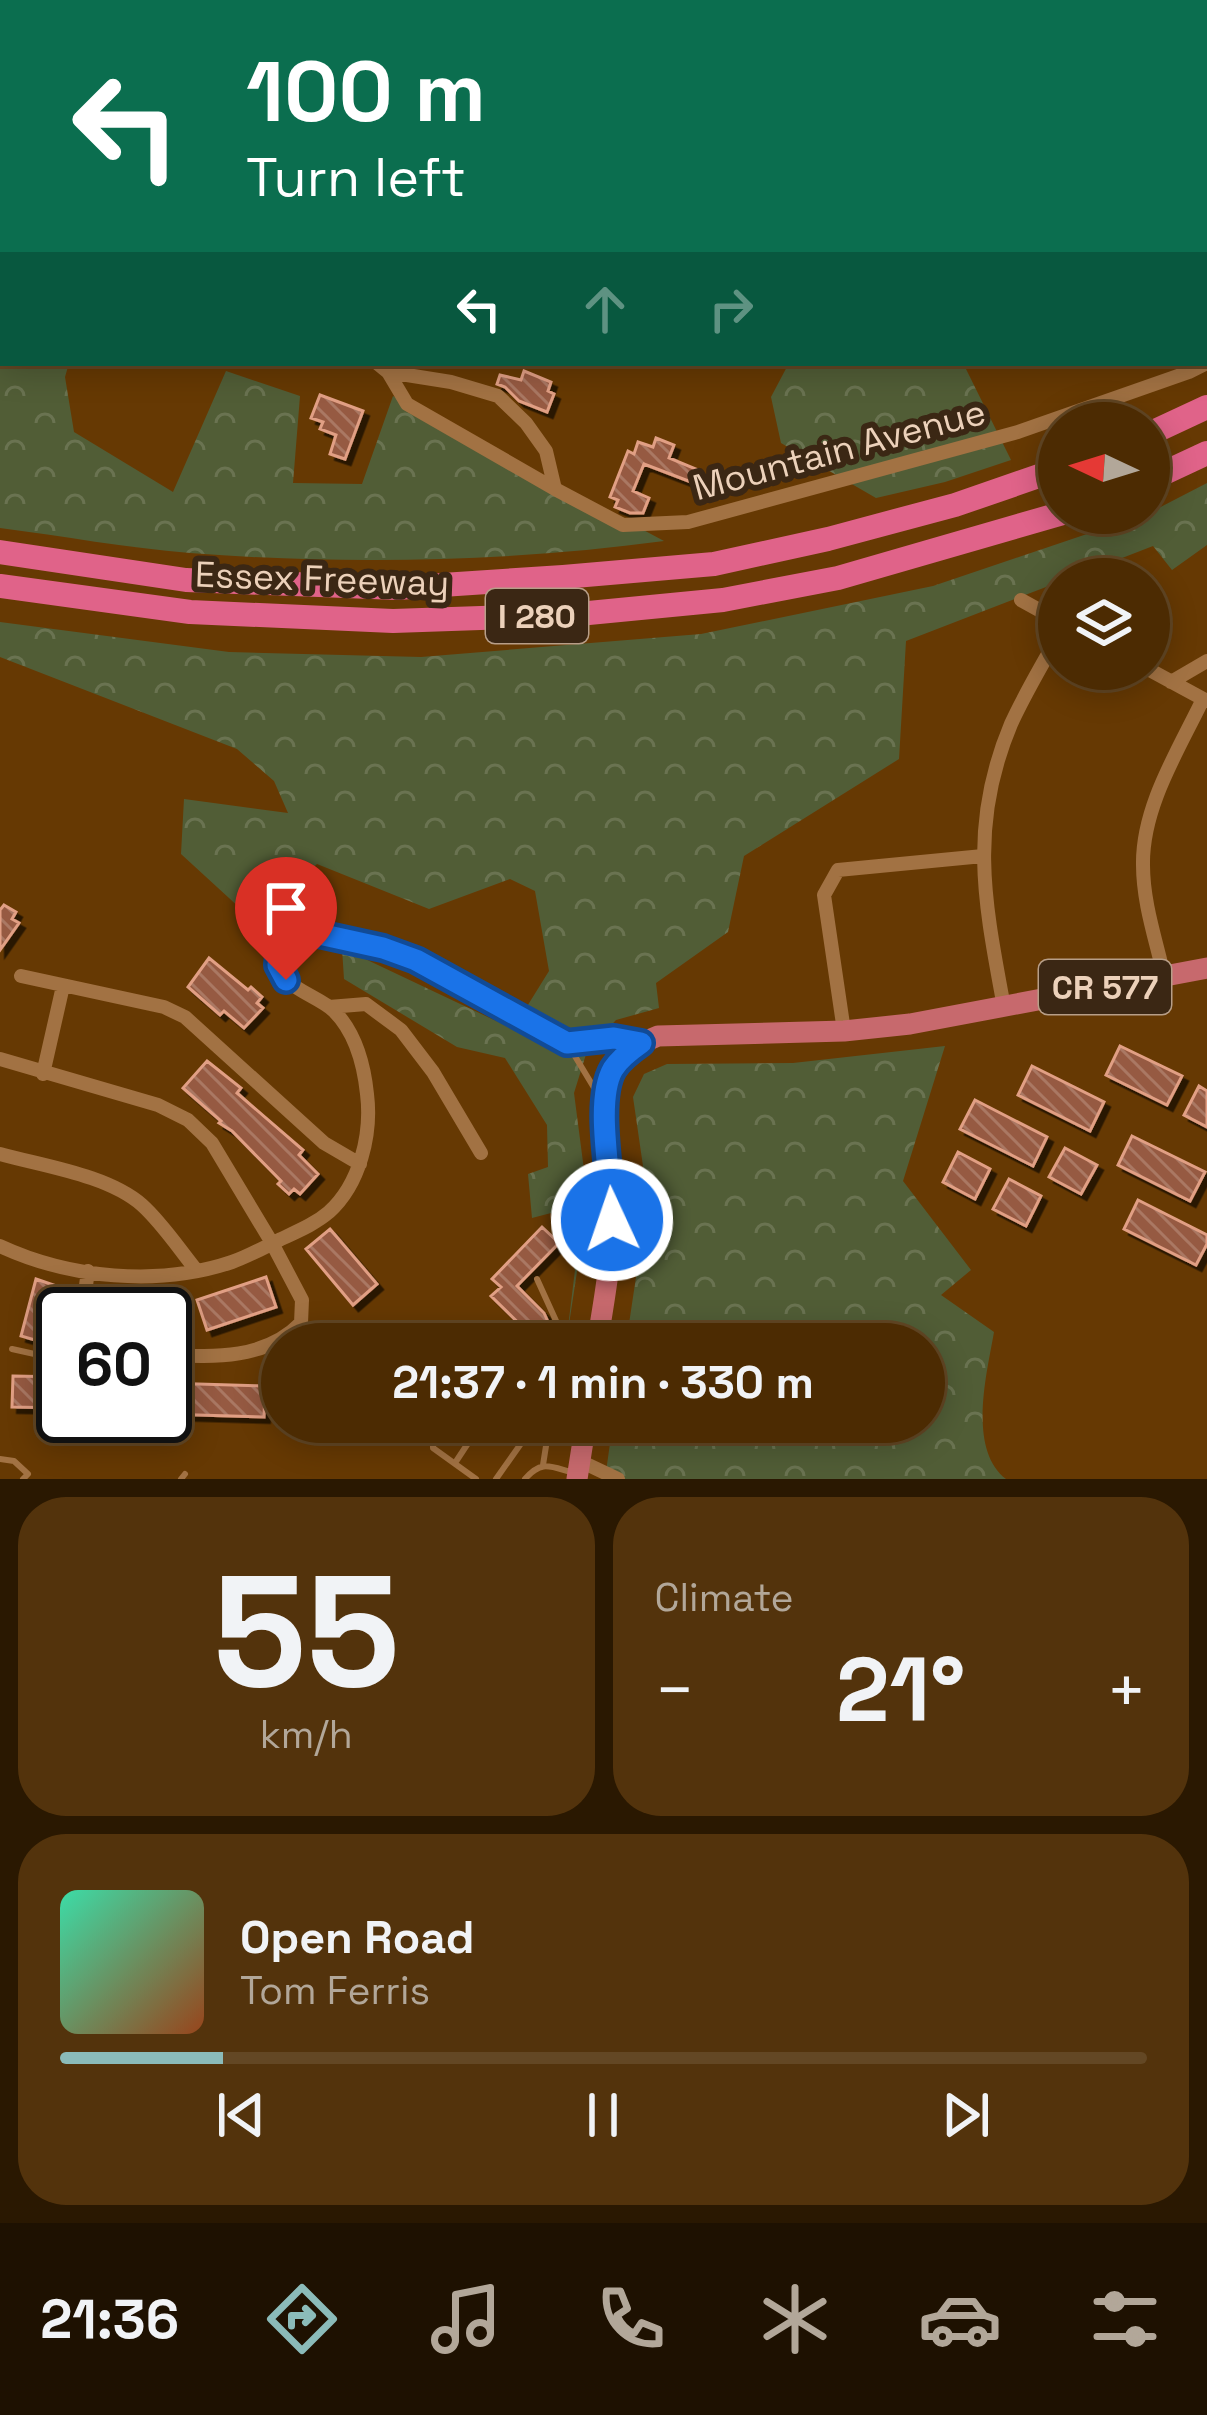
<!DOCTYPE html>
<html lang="en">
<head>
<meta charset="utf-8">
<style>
	body { margin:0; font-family:"Space Grotesk",sans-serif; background:#53330c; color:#f1f3f6; height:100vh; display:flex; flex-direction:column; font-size:45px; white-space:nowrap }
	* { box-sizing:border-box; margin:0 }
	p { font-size:39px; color:#b2a799 }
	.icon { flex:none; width:66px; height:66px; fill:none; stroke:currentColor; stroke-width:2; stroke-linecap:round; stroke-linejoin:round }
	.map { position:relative; height:1479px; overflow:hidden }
	.drawer { display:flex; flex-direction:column; gap:18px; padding:18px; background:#2a1801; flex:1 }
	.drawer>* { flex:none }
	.banner { position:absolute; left:0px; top:0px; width:1209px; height:366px; box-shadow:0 6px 30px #0003,0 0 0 3px #634724; background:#0b6e4f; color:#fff; overflow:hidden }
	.needle { width:78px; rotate:274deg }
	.controls { position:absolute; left:1038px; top:402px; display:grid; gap:24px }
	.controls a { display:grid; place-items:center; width:132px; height:132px; border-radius:50%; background:#4c2b02; box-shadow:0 6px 30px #0003,0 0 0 3px #634724; font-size:60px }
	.speed { position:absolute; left:36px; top:1287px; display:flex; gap:24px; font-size:60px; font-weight:700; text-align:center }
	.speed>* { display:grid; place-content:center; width:156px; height:156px; border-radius:50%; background:#4c2b02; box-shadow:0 6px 30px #0003,0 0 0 3px #634724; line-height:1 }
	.speed .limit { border:6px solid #111; border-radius:18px; background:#fff; color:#111 }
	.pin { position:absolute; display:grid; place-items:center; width:102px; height:102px; color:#fff; margin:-123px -51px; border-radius:50% 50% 50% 0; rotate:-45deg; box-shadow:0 0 12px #0007 }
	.pin .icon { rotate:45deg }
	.me { position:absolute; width:132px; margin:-66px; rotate:357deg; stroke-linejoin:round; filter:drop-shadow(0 0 9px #0008) }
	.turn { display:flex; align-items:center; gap:42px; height:252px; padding:0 48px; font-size:54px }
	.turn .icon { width:156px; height:156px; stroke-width:2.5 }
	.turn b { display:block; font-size:84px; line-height:102px }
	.lanes { display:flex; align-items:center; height:114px; padding:0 48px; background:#0003; justify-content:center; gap:60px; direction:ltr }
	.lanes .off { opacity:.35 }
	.big { font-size:90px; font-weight:700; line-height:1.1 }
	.drawer .tile { flex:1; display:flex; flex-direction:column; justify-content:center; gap:18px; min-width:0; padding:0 42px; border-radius:48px; background:#53330c }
	.drawer .dial { align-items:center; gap:0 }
	.dial b { font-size:156px; line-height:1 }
	.song { display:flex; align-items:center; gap:36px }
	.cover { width:144px; height:144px; border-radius:18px; background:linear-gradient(135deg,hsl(160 70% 55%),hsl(20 70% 35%)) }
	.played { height:12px; border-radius:6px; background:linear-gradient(90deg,#8bbbb9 15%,#634724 15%) }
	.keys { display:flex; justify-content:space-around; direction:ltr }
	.heat { display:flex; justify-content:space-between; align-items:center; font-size:66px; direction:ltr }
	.drawer .tiles { flex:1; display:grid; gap:18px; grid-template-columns:1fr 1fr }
	.tile:last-child { grid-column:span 2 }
	.trip { position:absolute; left:261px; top:1323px; width:684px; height:120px; border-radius:60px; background:#4c2b02; box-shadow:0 6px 30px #0003,0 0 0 3px #634724; font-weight:700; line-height:120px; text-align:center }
	.menu { display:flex; height:192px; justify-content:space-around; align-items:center; background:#1e1101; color:#b2a799 }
	.menu .icon { width:84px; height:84px }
	.menu .on { color:#8bbbb9 }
	.menu b { font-size:54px; color:#f1f3f6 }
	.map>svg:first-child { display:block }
</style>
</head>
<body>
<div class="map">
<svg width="1207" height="1479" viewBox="0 0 1207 1479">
	<defs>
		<pattern id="forest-crowns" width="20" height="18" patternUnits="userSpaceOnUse" patternTransform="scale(3)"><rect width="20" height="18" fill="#515d36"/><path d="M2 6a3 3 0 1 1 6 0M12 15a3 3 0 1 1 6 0" fill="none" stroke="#6a7351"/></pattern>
		<pattern id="building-back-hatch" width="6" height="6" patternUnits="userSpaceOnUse" patternTransform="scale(3)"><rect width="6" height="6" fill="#965a42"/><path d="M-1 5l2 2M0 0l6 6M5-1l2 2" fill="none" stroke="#aa7864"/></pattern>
		<filter id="shadow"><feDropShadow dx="5.5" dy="5.5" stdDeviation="0" flood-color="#0009"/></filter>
	</defs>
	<rect width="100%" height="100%" fill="#663903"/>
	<path fill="url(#forest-crowns)" d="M32,0H391V3H25Z
		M0,145H3V363H69L65,377L74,432L173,492L226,371L300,396L293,483L362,484L393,396L664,541C507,562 348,565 190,553C127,548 63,536 0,528Z
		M789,363H963L1011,460L945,482L876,498L781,443L771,397Z
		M1207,483V545L1172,570L1153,546L1068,579H1059V582L906,641L899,759L744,856L728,932L656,983L659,1008L616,1020L587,1051L574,1093L584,1170L580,1252L566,1344L575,1270L551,1213L532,1218L528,1174L548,1167L547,1125L505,1058L457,1047L344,979L342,948L513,1029L549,971L535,891L510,879L429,909L317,864L253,920L181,854L184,799L288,813L274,781L237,749L0,657V622L229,652L421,657L701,634L933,586L1149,513Z
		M945,1046L903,1181L971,1270L941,1295L994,1332C987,1373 967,1449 1006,1479H605L613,1422H924V1344H626L639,1257L643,1166L633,1097L644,1074L667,1064L793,1063Z"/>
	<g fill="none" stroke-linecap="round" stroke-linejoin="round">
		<path stroke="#285e86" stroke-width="4.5" d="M242,3L247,0
			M305,3V0"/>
	</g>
	<path fill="url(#building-back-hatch)" stroke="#e19f84" stroke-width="3" filter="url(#shadow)" d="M524,371L551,382L548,391L554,394L547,412L519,401L505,387L497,384L500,375L521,380Z
		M320,395L363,411L345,459L330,454L336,435L320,429L323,422L311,418Z
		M656,438L674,445L669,458L696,469L691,482L644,464L633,491L649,498L643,513H630L615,507L618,500L610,497L628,451L634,454L638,442L653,447Z
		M4,905L16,912L12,919L19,923L0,950V910Z
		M209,958L248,990L251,987L262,997L257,1003L263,1008L244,1028L224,1011L220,1015L188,987Z
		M1120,1046L1182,1076L1167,1105L1106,1075Z
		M207,1061L241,1088L237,1093L303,1150L299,1155L318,1174L300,1194L294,1189L289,1194L278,1184L281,1181L232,1131L219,1123L221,1121L183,1088Z
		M1032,1066L1104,1102L1090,1131L1018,1095Z
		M1199,1086L1207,1091V1127L1184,1115Z
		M975,1100L1047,1137L1033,1166L960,1129Z
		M1132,1136L1205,1172L1190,1201L1118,1165Z
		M1065,1148L1097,1165L1081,1194L1049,1177Z
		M958,1152L990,1169L975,1199L943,1182Z
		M1009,1179L1041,1196L1026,1226L993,1209Z
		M1138,1200L1207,1235V1244L1196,1265L1124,1229Z
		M542,1227L559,1243L517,1286L544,1313L549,1324L536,1340L491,1296L501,1287L492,1279Z
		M330,1229L377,1284L353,1305L306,1249Z
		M266,1277L276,1307L207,1330L197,1300Z
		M36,1279L68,1290L52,1345L21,1336Z
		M104,1300L177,1302L176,1333H165V1314H104Z
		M341,1323L364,1344H321Z
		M13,1376L63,1377V1408L12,1407Z
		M165,1383L265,1386L264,1417L165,1414Z"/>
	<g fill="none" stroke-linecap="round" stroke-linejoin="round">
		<path stroke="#936c40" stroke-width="3" stroke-dasharray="9 6" stroke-linecap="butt" d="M225,3L230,0"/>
		<path stroke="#a27243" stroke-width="6" d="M418,961L567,1043L599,1096
			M567,1043L614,1038L635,1042
			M537,1279L557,1323L553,1344
			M12,1349L48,1357L63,1354
			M442,1422L433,1437V1448L476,1479
			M519,1422L581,1434
			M0,1459L14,1461L28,1474L23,1479
			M455,1463L482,1422
			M543,1465L549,1427
			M181,1479L185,1474
			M496,1479L520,1445
			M525,1479C542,1459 551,1467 574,1473"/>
		<path stroke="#a27243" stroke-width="14" d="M407,0V3
			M1079,0L1082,3
			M1206,109H1207
			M0,138H3
			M377,363L388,372L451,382L498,396L526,423L546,451L555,489L623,525L688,522L1018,432L1189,372L1207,363
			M388,372L407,404L555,489
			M1021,600L1059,621
			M1148,669L1207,701
			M1171,682L1207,661
			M21,976L164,1007L185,1017L324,1143L360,1164
			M1164,976C1156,940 1143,903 1143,865C1142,807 1178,751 1203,699
			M329,1007L366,1004L401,1030L433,1072L481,1153
			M1004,1007C985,904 968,826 1011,724C1025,693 1043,664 1059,634
			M844,1031L824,895L838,870L983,856
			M0,1059L158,1105L188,1120L212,1143L272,1243L302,1300L301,1323C265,1360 213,1357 165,1355
			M43,1074L63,986
			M0,1154C43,1166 108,1175 142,1205C163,1224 179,1249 197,1271
			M0,1246C69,1278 158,1287 232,1262C249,1256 265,1247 281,1239C298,1231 315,1224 329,1212C360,1184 372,1134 367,1094C364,1065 355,1032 334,1011C316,993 265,984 280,949C284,940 292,934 301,932C320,929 394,952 416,960
			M82,1314L88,1271
			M580,1461L618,1479"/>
		<path stroke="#c7696d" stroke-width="21" d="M597,1344C604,1301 612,1258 612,1215C613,1173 594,1116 610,1077C619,1055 638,1044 658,1036L844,1031L910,1024L1207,968
			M577,1479L586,1422"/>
		<path stroke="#e06389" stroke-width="24" d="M1149,434L1207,407
			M1149,480L1207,453
			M0,552L186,580L397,588L563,577L714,564L828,539L955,505L1059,469
			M0,586L190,612L393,621L568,615L723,600L838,578L1063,513"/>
	</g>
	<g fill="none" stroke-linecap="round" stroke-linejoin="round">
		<defs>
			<path id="route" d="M286,980L278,965L280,947L293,935L310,932L383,948L416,960L567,1043L614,1038L641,1043C631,1050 620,1058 613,1069C594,1102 612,1180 612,1220"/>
		</defs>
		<use href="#route" stroke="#114b97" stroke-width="30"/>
		<use href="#route" stroke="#1a73e8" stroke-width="21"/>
	</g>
	<g text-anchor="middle" stroke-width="12" stroke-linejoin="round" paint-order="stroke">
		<g fill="#3b2714" stroke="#b79e88" stroke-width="3">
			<rect x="486" y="589" width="102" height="54" rx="9"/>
			<rect x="1039" y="960" width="132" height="54" rx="9"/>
		</g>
		<g font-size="33" font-weight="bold" fill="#ecd1ba">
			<text x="537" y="628">I 280</text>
			<text x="1105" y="999">CR 577</text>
		</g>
		<g font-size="36" fill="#ecd1ba" stroke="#3b2714">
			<text transform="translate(839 449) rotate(-15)" y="13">Mountain Avenue</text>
			<text transform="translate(322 578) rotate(2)" y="13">Essex Freeway</text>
		</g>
	</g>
</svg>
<div class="controls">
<a><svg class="needle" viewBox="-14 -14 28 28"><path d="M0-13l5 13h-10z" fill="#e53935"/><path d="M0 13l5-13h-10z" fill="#b2a799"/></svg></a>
<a><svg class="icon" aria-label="layers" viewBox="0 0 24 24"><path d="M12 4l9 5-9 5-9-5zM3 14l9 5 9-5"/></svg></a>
</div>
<div class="speed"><div class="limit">60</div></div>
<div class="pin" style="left:286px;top:980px;background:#d93025"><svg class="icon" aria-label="arrive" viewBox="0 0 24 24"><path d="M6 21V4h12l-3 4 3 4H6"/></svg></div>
<svg class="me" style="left:612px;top:1220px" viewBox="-20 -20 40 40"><circle r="17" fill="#1a73e8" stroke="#fff" stroke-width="3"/><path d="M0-11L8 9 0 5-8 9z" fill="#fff"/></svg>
<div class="trip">21:37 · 1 min · 330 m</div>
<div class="banner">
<div class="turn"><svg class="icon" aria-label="left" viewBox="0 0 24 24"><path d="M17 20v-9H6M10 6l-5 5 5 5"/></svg><div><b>100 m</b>Turn left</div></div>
<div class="lanes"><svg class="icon" aria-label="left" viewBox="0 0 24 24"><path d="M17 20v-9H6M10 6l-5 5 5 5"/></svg><svg class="icon off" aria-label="ahead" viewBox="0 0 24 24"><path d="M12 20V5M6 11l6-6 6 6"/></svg><svg class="icon off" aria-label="right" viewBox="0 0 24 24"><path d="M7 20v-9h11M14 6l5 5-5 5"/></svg></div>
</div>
</div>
<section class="drawer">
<div class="tiles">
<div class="tile dial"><b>55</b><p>km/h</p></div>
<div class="tile"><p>Climate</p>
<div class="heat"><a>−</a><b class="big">21°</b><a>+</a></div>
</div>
<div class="tile">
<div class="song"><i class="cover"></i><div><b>Open Road</b><p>Tom Ferris</p></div></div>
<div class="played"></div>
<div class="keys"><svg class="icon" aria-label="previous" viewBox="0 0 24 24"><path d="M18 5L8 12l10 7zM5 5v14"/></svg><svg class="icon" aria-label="pause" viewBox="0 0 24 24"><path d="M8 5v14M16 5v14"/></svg><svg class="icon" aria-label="next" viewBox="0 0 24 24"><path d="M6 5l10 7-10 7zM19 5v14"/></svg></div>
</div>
</div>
</section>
<nav class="menu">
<b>21:36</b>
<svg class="icon on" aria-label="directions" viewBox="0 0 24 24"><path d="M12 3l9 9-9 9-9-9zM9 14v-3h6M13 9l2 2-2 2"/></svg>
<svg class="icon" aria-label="music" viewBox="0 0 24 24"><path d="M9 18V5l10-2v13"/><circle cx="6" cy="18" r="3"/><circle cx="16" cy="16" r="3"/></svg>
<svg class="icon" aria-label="phone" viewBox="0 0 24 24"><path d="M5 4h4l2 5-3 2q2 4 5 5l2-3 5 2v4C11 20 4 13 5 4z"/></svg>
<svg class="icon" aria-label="climate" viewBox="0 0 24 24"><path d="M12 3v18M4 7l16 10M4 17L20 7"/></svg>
<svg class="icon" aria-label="car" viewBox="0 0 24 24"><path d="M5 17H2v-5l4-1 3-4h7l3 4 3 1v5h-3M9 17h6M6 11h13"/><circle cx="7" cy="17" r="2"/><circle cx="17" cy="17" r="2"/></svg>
<svg class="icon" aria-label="filters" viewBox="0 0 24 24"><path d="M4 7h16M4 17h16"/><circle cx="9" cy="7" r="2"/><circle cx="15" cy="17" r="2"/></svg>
</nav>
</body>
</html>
